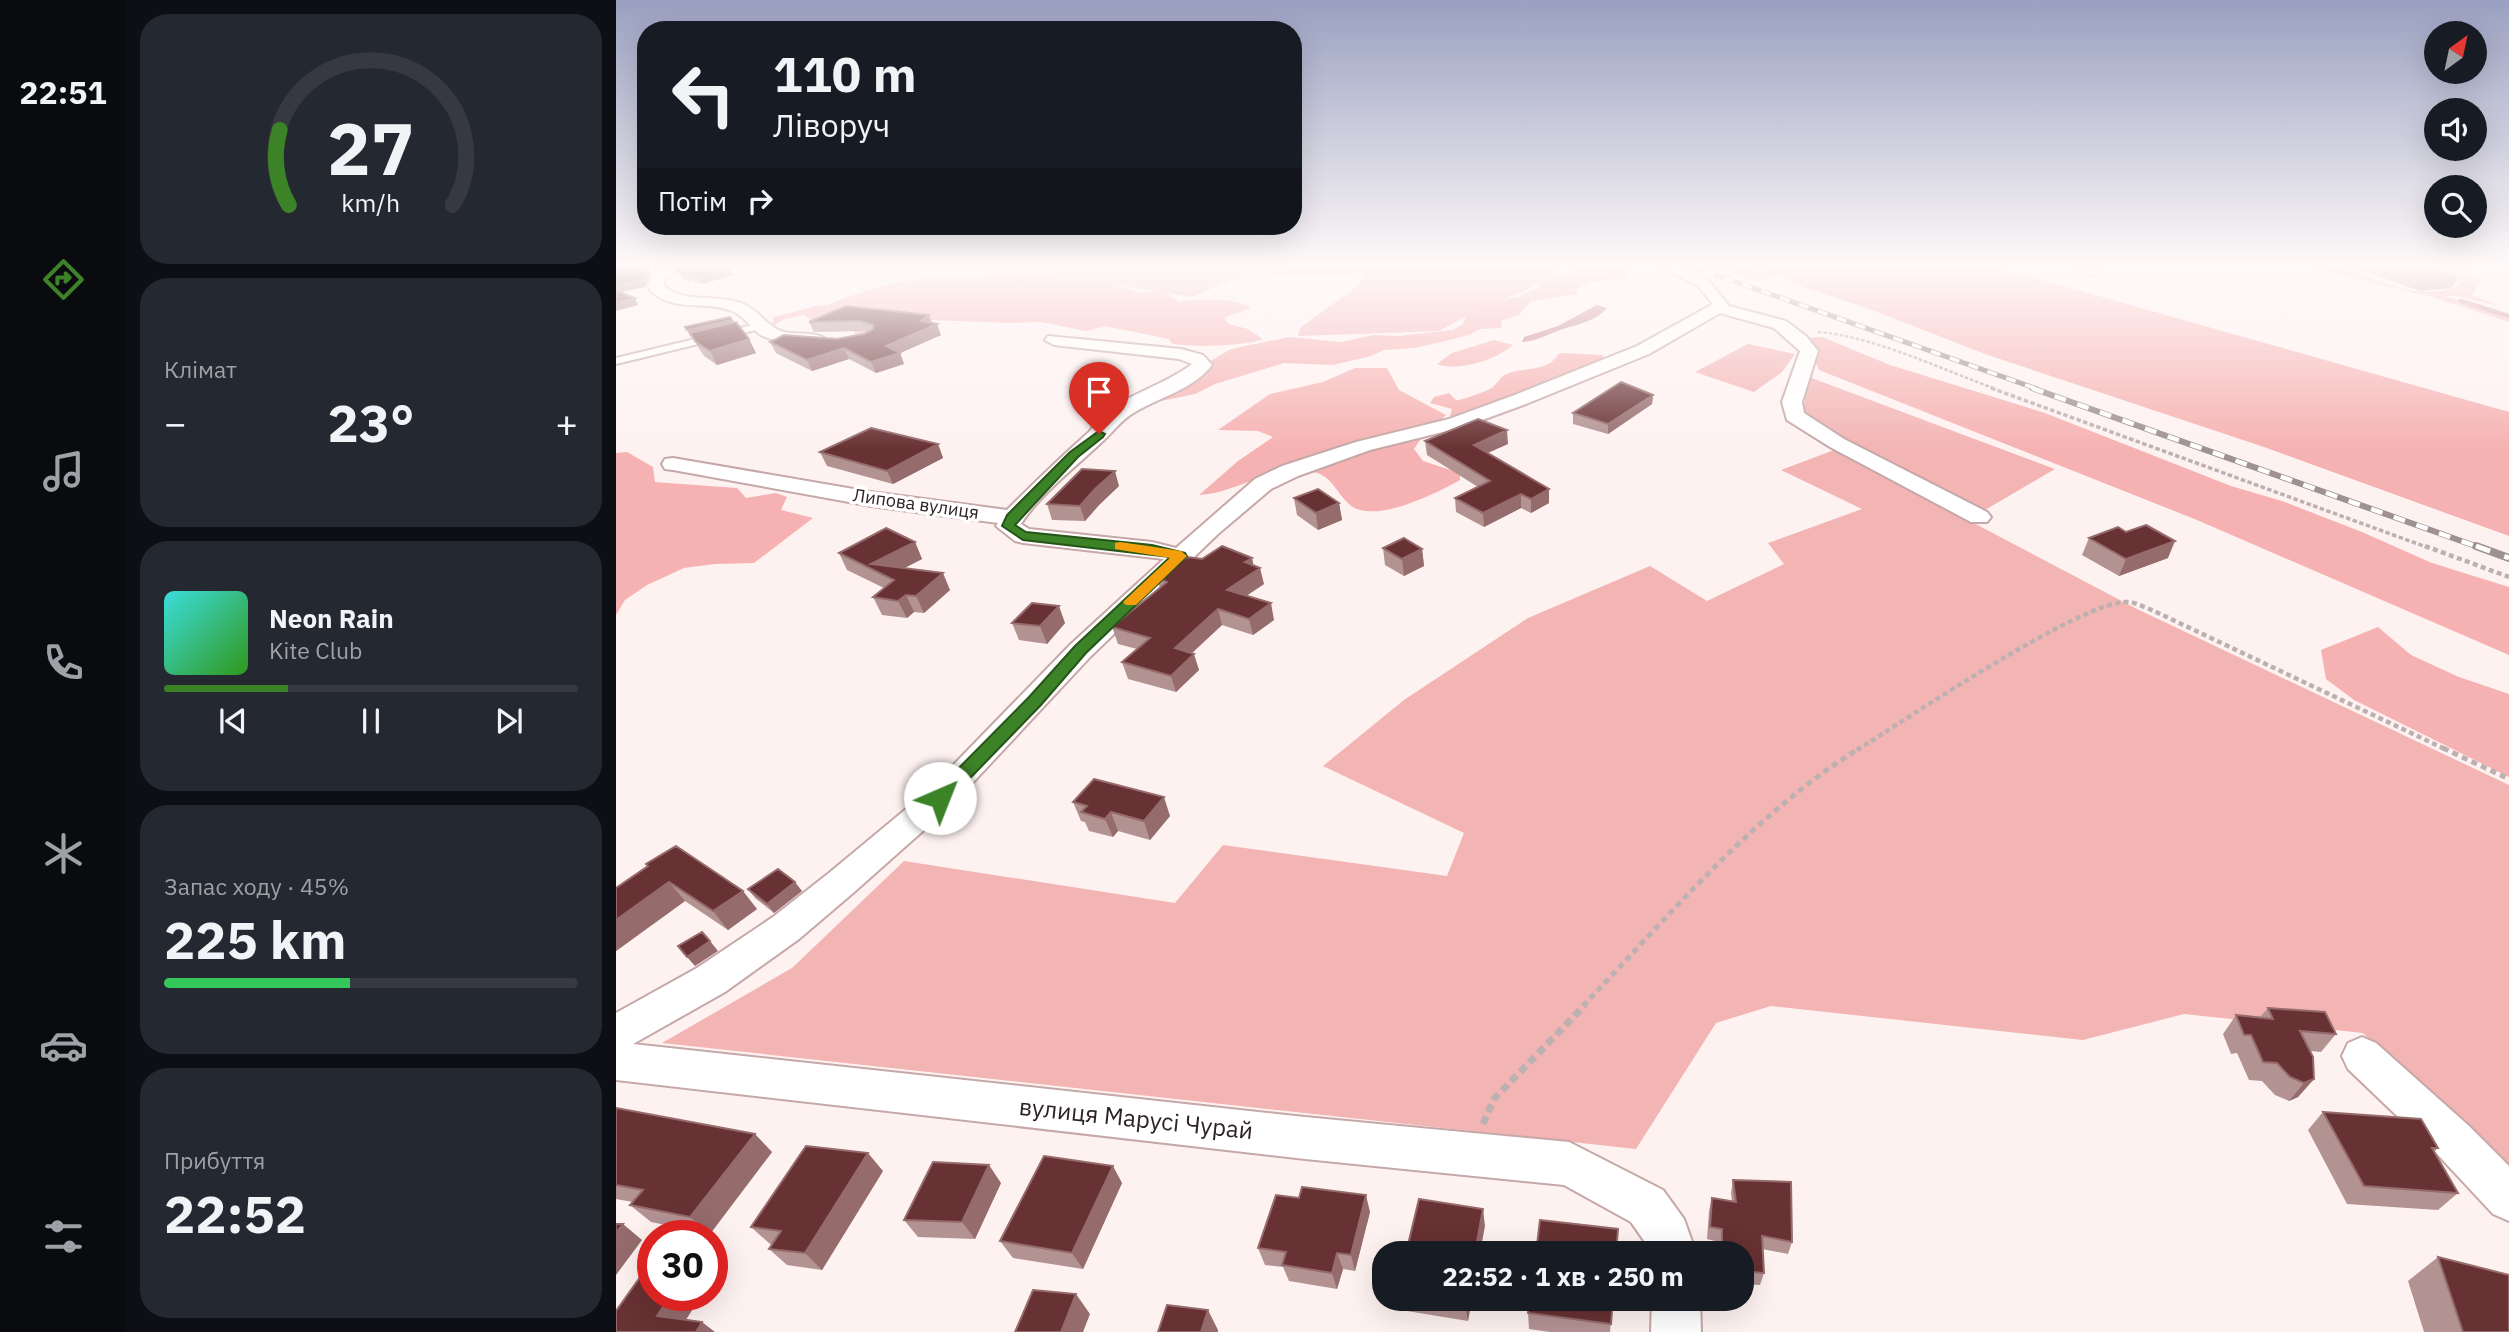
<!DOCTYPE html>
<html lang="uk">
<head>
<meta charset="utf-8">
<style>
	body { margin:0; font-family:"IBM Plex Sans",sans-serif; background:#242831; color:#f1f3f6; height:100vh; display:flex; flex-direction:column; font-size:26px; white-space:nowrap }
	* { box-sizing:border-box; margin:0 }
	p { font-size:23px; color:#9ea1a6 }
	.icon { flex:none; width:38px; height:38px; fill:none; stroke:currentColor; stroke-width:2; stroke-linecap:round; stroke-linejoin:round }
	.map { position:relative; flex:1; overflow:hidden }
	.panel { display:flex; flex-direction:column; gap:14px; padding:14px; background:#0d0f14; width:490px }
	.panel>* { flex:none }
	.top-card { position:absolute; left:21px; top:21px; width:665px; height:214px; border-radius:28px; box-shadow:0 7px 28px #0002; background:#171b24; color:#f1f3f6; overflow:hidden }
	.needle { width:46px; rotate:33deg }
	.buttons { position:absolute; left:1808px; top:21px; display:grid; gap:14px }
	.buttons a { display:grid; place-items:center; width:63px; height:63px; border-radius:50%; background:#171b24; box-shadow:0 7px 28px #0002; font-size:35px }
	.speed { position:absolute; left:21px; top:1220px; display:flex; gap:14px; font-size:35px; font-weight:700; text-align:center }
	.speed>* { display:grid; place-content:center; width:91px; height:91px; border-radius:50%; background:#171b24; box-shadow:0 7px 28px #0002; line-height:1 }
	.speed .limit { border:10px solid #d22; background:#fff; color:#111 }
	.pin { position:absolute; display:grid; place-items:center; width:60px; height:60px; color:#fff; margin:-72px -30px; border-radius:50% 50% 50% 0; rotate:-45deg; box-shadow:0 0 7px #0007 }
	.pin .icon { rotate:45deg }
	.me { position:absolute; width:77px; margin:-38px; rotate:44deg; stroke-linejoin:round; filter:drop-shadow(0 0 5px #0008) }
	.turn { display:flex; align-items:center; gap:24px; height:147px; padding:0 21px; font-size:32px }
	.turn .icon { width:91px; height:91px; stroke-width:2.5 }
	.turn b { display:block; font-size:49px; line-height:60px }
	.then { display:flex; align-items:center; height:66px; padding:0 21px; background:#0003; gap:14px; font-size:26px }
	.big { font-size:52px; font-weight:800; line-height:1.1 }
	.panel .card { flex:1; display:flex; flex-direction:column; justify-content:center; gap:10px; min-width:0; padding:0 24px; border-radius:28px; background:#242831 }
	.panel .dial { align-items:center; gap:0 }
	.dial svg { height:182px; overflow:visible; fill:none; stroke:#363941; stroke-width:7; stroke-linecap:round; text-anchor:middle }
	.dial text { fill:#f1f3f6; stroke:none }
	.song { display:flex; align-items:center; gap:21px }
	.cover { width:84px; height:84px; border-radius:10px; background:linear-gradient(135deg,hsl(180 70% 55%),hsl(110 70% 35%)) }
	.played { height:7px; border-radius:4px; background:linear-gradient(90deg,#3c8227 30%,#363941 30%) }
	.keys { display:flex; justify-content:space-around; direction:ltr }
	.heat { display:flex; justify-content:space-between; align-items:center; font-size:38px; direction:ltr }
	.charge { height:10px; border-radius:5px; background:linear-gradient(90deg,#34c759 45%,#363941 0) }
	.trip { position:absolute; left:756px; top:1241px; width:382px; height:70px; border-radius:28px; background:#171b24; box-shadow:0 7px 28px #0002; font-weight:800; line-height:70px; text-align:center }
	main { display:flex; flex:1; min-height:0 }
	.tab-bar { display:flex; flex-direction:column; width:126px; justify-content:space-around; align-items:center; background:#090b0e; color:#9ea1a6 }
	.tab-bar .icon { width:49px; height:49px }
	.tab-bar .current { color:#3c8227 }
	.tab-bar b { font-size:32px; color:#f1f3f6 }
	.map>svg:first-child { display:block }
</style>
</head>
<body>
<main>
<nav class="tab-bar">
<b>22:51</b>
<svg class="icon current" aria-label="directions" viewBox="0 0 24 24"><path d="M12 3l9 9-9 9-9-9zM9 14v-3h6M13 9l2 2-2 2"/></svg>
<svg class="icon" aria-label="music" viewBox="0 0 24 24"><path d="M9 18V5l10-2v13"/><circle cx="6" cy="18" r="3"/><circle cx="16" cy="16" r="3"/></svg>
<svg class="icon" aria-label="phone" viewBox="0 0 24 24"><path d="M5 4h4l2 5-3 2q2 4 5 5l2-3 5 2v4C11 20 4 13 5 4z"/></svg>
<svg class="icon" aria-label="climate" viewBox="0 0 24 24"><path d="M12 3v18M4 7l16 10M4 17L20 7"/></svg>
<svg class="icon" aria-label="car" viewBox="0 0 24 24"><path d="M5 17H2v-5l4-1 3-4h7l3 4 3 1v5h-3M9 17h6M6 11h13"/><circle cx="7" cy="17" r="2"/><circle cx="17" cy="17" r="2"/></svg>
<svg class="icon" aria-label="filters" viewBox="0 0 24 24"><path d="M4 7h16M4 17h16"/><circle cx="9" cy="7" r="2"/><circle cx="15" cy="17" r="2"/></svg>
</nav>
<section class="panel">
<div class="card dial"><svg viewBox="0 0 100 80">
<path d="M14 69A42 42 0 1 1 86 69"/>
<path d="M14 69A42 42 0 0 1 10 36" stroke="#3c8227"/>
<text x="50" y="56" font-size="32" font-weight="700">27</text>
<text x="50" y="72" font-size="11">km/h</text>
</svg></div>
<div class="card"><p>Клімат</p>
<div class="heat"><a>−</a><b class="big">23°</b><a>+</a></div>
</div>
<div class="card">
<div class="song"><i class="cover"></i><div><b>Neon Rain</b><p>Kite Club</p></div></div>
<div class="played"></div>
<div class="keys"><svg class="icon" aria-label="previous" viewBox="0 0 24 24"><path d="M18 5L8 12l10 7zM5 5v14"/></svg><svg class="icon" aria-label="pause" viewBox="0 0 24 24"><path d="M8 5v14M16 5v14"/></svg><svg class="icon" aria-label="next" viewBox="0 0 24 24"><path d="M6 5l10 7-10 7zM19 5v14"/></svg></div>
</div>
<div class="card"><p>Запас ходу · 45%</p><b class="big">225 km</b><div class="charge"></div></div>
<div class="card"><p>Прибуття</p><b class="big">22:52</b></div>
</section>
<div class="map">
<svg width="1893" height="1332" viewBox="0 0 1893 1332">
	<rect width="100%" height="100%" fill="#fef2f1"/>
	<path fill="#f3b4b4" d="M406,264H952L907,292L876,302L823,331L682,336L684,328L742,286L750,273L629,266L616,272L627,275L576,297L441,275Z
		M1090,264H1123L1161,275L1144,282Z
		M1132,344L1179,354L1166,372L1138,392L1079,372Z
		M1193,377L1439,469L1352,520L1521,609L1893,785V1177L1747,1033L1568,1014L1467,1040L1155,1006L1100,1023L1020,1149L46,1043L176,968L288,861L559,903L607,845L831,876L848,833L707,766L788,700L912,618L1034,566L1091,601L1168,564L1152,543L1246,509L1165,470L1234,444L1186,417Z"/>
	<path fill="#f6b2b2" d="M964,264H1008L1017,268L1010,278L976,282L959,289L962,294L916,301L902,315L885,321L886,328L864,329L855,334L830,341L798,348L768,350L755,356L717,365L668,363L599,384L579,394L535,403L593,365L596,360L615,349L673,337L725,342L757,335L783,336L836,330L847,324L850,316L858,310L880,300L902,297L924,287L923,279L949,273Z
		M1123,264H1166L1171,268L1179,270L1206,264H1369L1893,412V536L1648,447L1369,354L1256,310L1176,283L1171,278Z
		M1677,264C1690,264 1703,263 1716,266C1755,274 1805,307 1844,284L1843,278L1835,271L1811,264H1828L1864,280L1865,282L1856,295L1883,306L1841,296H1829L1893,317V322L1816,297Z
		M630,266L741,271L737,275L729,276L618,273Z
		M413,268L431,274L500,285L522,293L543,291L554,295L563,302C586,299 611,297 633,306V309L608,318L613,324L632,329L647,339C632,346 570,348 555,343L553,339L489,326L470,331L425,322L393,323L315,320L303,321L270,333L239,336L238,330L208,320H196L188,315L168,319L159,325L156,323L158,317L200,306L212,305L228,298L281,282L305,279H360L376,273Z
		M1206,337L1274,365L1429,413L1615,486L1666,501L1746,532L1816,563L1893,587V655L1581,520L1203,370L1188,338Z
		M878,340L897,345C880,360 842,372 821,364L836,353Z
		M947,353L987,355L988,359L973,367L951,373L928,386L840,417L834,416L836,409L814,403L818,397L833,393L840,400C845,401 871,391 876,388C880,385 883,379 887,376C904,366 933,373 942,354Z
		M739,368H771L783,390L830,415L804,440L798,449L807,461L844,473V480C821,493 756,526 733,504C718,490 716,474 693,471C653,465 621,493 583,495L622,461L657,437L642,431L602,430L654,394L707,382Z
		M11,452L37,467L39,482L121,488L130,498L160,493L171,497L165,510L197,518L138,563L99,564L68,568L31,585L9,600L0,615V453Z
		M1762,627L1795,655L1843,677L1893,694V777L1738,700L1710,679L1705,650Z"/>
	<path fill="#c48384" d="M1711,264C1749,264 1811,255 1843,278L1835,288L1804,291L1756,274Z
		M981,305L991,308C981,320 964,324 950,328C935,332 924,341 906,342L908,337L942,326Z"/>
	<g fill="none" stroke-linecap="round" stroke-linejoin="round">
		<path stroke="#c48384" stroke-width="4.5" d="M1845,301L1893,316"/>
		<defs>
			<path id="lane" d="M1452,264H1462L1483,273L1476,275Z
				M145,323L149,326L148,328L0,364V358Z"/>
			<path id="street" d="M52,264H68L49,280L47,285C68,304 100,294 125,303C142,309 149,325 165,331C179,336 202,330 212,341C202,352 158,342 145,335C134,328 129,316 116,311C88,299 53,315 31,286L37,275Z
				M1039,264H1058L1092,280L1113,306L1170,321L1190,336L1202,351L1186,402L1188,413L1228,439L1371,512L1375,517L1371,522H1355L1214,447L1171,420L1166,402L1184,351L1158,328L1104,313L1033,354L910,404L847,427L754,450L682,476L655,489L602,534L475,656L335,806L237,893L183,939L109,992L17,1044L689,1117L953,1142L1047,1190L1068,1219L1080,1253H1032L1031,1245L1015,1222L948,1185L689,1159L0,1080V1013L81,968L157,917L213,873L313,790L455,644L548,559L407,543L399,541L380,526L382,523L255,506L57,470L49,469L46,464L49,459L57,458L255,492L391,510C418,483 445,457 473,432C478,427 481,420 487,415C513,393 549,385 576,364L563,359L438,345L429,340L432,336L565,349L587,355L596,365C578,389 544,397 519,412C505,420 499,430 488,440C463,464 423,495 405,524L413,529L536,542L560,548L639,479L666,466L740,442L833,419L896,396L1021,346L1097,304L1082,286Z
				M1746,1037L1760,1043L1853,1126L1893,1166V1221L1877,1214L1823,1156L1732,1069L1726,1056L1732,1043Z
				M1036,1298H1084L1085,1332H1035Z"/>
		</defs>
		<use href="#lane" stroke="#c5a8a7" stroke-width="4"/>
		<use href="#street" stroke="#c5a8a7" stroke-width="4"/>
		<path stroke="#bcb1b0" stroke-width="2.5" stroke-dasharray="3.5 2" stroke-linecap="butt" d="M1202,332C1257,336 1327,370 1380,389"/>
		<path stroke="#bcb1b0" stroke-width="3.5" stroke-dasharray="4.5 2.5" stroke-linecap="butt" d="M1375,388L1813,548"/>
		<path stroke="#bcb1b0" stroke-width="4.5" stroke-dasharray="5 3.5" stroke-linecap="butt" d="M1809,546L1893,577
			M1241,750C1288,721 1469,598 1513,602C1521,603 1530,608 1538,611L1831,750"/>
		<path stroke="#bcb1b0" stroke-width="5" stroke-dasharray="6 4.5" stroke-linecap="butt" d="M1827,748L1893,779
			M967,1006C1053,916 1137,814 1244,748"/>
		<path stroke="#bcb1b0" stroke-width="7" stroke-dasharray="8 5" stroke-linecap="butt" d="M867,1124L878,1099L969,1005"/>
		<use href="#lane" fill="#fff" fill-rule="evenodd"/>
		<use href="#street" fill="#fff" fill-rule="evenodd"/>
		<defs>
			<path id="rail-far2" d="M1070,264L1421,389"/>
			<path id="rail-far1" d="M1416,388L1865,548"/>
			<path id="rail" d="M1860,546L1893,558"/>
		</defs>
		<use href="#rail-far2" stroke="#9d9191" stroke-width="5"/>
		<use href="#rail-far1" stroke="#9d9191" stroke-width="6"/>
		<use href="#rail" stroke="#9d9191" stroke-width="8"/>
		<use href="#rail-far2" stroke="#fff" stroke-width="3.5" stroke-dasharray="10" stroke-linecap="butt"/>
		<use href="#rail-far1" stroke="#fff" stroke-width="4.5" stroke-dasharray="12" stroke-linecap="butt"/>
		<use href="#rail" stroke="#fff" stroke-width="5" stroke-dasharray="15" stroke-linecap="butt"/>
	</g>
	<path fill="#b39292" d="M57,268L119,275L85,284L74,280V283L60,274Z
		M313,315L316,323L325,335L284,353L288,364L260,373L233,359L196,371L160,353L154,342L221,339L248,334L252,332L248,331L198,332L193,322Z
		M117,323L133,339L140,353L101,365L88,356L69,327Z
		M1037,395L1036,404L992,434L957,424V413Z
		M809,441L892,444L872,453L933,503L915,513L905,508L868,527L840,512L839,498L862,487L811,455Z
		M322,444L327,458L277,484L211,466L204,452Z
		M503,486L483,505L469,521L436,520L431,504Z
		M678,498L723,503L726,520L702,530L681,515Z
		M1473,538L1552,558L1503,576L1466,555Z
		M299,542L306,559L288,568L334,590L308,613L298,612L291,618L266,615L257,597L268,588L231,570L223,553Z
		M767,548L806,549L808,566L788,576L769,565Z
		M636,558L637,565L648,584L630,596L658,620L637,635L606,625L576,653L583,670L560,692L512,679L506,662L521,649L502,644L496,627L544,588L540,577L586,559Z
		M396,623H449L431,644L403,640Z
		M457,802L554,816L534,840L502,831L497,837L473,831L469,822L465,821Z
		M30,864L141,909L112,930L69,901L0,951V888L32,867Z
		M132,889L186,891L158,913L139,898Z
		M1652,1008L1720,1034L1705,1052L1694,1051L1698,1079L1682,1097L1673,1101L1659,1095L1646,1081L1633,1080L1621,1053L1615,1054L1607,1034L1620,1015L1644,1017Z
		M0,1108L156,1152L94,1234L35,1222L14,1205L17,1202L0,1199Z
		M1707,1112L1822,1148L1818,1152L1842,1193L1822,1210L1731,1204L1692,1130Z
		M267,1171L206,1270L171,1265L153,1249L156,1244H154L135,1227Z
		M1117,1180L1176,1242L1172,1254L1146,1249L1148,1273L1144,1285L1125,1284V1253H1103V1242L1091,1239L1093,1211L1096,1198L1116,1202L1115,1193Z
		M385,1183L359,1239L302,1237L288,1220Z
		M506,1183L467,1269L397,1258L384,1241Z
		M754,1212L739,1271L727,1269L721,1289L673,1281L667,1267L649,1265L642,1248Z
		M1822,1257L1893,1332H1808L1792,1281Z
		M782,1298H856L852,1321L785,1310Z
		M997,1298L994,1332H934L913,1329L912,1313Z"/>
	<path fill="#956b6c" d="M31,264L34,269V274L29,287L0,293V285Z
		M116,269L119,275L85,284L81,278Z
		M19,298L22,305L0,311V303Z
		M313,315L317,326L321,324L325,335L284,353L288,364L260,373L255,362L270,346Z
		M116,320L119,327L75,337L71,330Z
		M133,339L140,353L101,365L94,351Z
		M228,348L233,359L196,371L191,360Z
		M1037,395L1036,404L992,434V424Z
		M891,430L892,444L859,458L858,445Z
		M322,444L327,458L277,484L271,471Z
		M499,471L503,486L483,505L469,521L464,506L478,490Z
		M933,489V503L915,513V499Z
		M905,494V508L868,527L867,513Z
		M723,503L726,520L702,530L700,513Z
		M1559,541L1552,558L1503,576L1510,559Z
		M299,542L306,559L271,577L255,564Z
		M806,549L808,566L788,576L786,559Z
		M636,558L639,572L644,568L648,584L615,606L611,590L629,562Z
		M327,573L334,590L308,613L300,596Z
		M290,595L298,612L291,618L282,601Z
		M655,603L658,620L637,635L633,619Z
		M443,606L449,623L431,644L424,626Z
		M602,609L606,625L563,665L559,648Z
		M578,654L583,670L560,692L555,676Z
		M548,797L554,816L534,840L528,821Z
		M495,812L502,831L497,837L489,819Z
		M53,882L69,901L0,951V920Z
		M179,882L186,891L158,913L151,904Z
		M127,891L141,909L112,930L97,911Z
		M94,941L102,951L79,966L71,957Z
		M1698,1079L1682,1097L1673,1101L1688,1083Z
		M139,1134L156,1152L94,1234L74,1217Z
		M252,1153L267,1171L206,1270L189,1253Z
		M373,1165L385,1183L359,1239L346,1222Z
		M497,1166L506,1183L467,1269L456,1253Z
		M750,1195L754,1212L739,1271L735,1255Z
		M867,1209L869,1226L864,1253H859Z
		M7,1224L26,1240L0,1275V1233Z
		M96,1250L109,1261L96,1280Z
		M721,1253L727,1269L721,1289L716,1273Z
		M460,1294L474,1314L467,1332H445Z
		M55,1295H86L62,1332L41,1316Z
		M850,1298H856L852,1321L849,1305Z
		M592,1310L602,1330V1332H585Z
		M86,1322L99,1332H80Z"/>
	<path fill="#683133" stroke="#956b6c" stroke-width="2" d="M0,264H30L31,268L25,281L0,285Z
		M62,264H102L116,269L81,278L71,274L70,277L57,268Z
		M0,290L19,298L0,303Z
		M230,306L313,315L305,321L321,324L270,346L284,353L255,362L228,348L191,360L154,342L168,335L221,339L248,334L257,329V325L244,321L193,322Z
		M114,317L116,320L71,330L69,327Z
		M120,322L133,339L94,351L80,342L74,333Z
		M1005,382L1037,395L992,424L957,413Z
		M862,419L891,430L858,445L933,489L915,499L905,494L867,513L839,498L874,481L809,441Z
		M255,428L322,444L271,471L204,452Z
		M466,469L499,471L478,490L464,506L431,504Z
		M702,489L723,503L700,513L678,498Z
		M1530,525L1559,541L1510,559L1473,538L1502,527L1510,532Z
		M270,528L299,542L255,564L327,573L300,596L290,595L282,601L257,597L278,580L223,553Z
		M788,538L806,549L786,559L767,548Z
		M606,546L636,558L629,562L644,568L611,590L655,603L633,619L602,609L559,648L578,654L555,676L506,662L534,638L496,627L551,582L540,577L572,557L586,559Z
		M416,603L443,606L424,626L396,623Z
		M478,779L548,797L528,821L495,812L489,819L465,812L471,806L457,802Z
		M60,846L127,891L97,911L53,882L0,920V888L32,866L30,864Z
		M162,869L179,882L151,904L132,889Z
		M86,932L94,941L71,957L62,946Z
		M1652,1008L1709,1012L1720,1034L1684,1031L1697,1057L1698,1079L1688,1083L1674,1077L1661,1063L1647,1062L1635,1035H1628L1620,1015L1657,1019Z
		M0,1108L139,1134L74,1217L14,1205L27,1190L0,1185Z
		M1707,1112L1805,1119L1822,1148H1816L1842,1193L1748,1186Z
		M190,1146L252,1153L189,1253L153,1249L165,1231L135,1227Z
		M428,1156L497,1166L456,1253L384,1241Z
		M317,1162L373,1165L346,1222L288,1220Z
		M1117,1180L1175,1182L1176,1242L1146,1236L1148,1273L1125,1271V1253H1106V1229L1094,1227L1096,1198L1120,1202Z
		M686,1187L750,1195L735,1255L721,1253L716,1273L666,1265L670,1252L642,1248L660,1195L683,1198Z
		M803,1199L867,1209L859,1253H790Z
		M924,1220L1002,1229L1000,1253H920Z
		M0,1224H7L0,1233Z
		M1822,1257L1893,1275V1332H1847Z
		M37,1259V1295H55L41,1316L86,1322L80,1332H0V1311Z
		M417,1290L460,1294L445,1332H399Z
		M809,1298H850L849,1305Z
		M914,1298H997L995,1324L912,1313Z
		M551,1305L592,1310L585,1332H542Z"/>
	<linearGradient id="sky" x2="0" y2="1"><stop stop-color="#99a0c0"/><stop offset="0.59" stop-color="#fff9f9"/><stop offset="1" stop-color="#fff9f9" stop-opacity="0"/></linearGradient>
	<rect width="1893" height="450" fill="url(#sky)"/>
	<path fill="#3c8227" stroke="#275419" stroke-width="2" d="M483,431L489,434L487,437L462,457L399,525L410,532L536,545L569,553L571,556L470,653L425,705L330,803H317L315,798L317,794L413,697L459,646L554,557L407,540L386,526L391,515L454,452Z"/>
	<path fill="#f59e0b" d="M504,542L565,551L571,556L520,605H510L507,602L510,599L554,558L499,549V543Z"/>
	<g text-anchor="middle" stroke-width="7" stroke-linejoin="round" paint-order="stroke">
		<g font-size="18" fill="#2e2323" stroke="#fff">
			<text transform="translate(300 504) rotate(8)" y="6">Липова вулиця</text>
		</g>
		<g font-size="24" fill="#2e2323" stroke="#fff">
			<text transform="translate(520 1119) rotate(6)" y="8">вулиця Марусі Чурай</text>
		</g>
	</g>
</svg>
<div class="buttons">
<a><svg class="needle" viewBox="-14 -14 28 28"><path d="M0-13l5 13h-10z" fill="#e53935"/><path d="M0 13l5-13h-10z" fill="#9ea1a6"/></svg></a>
<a><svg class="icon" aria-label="sound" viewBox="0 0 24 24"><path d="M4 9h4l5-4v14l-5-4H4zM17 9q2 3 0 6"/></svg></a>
<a><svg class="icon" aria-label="search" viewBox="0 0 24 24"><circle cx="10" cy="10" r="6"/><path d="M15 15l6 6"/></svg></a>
</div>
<div class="speed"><div class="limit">30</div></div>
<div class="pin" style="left:483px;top:434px;background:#d93025"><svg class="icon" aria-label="arrive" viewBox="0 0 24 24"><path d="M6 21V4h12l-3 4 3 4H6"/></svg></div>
<svg class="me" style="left:324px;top:798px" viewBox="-20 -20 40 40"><circle r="19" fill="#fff"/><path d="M0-13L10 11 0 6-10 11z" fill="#3c8227"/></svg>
<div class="trip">22:52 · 1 хв · 250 m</div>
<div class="top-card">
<div class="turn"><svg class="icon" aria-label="left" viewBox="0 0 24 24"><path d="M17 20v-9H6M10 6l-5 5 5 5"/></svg><div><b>110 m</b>Ліворуч</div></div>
<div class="then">Потім<svg class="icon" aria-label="right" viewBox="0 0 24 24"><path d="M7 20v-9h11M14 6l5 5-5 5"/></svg></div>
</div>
</div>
</main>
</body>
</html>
